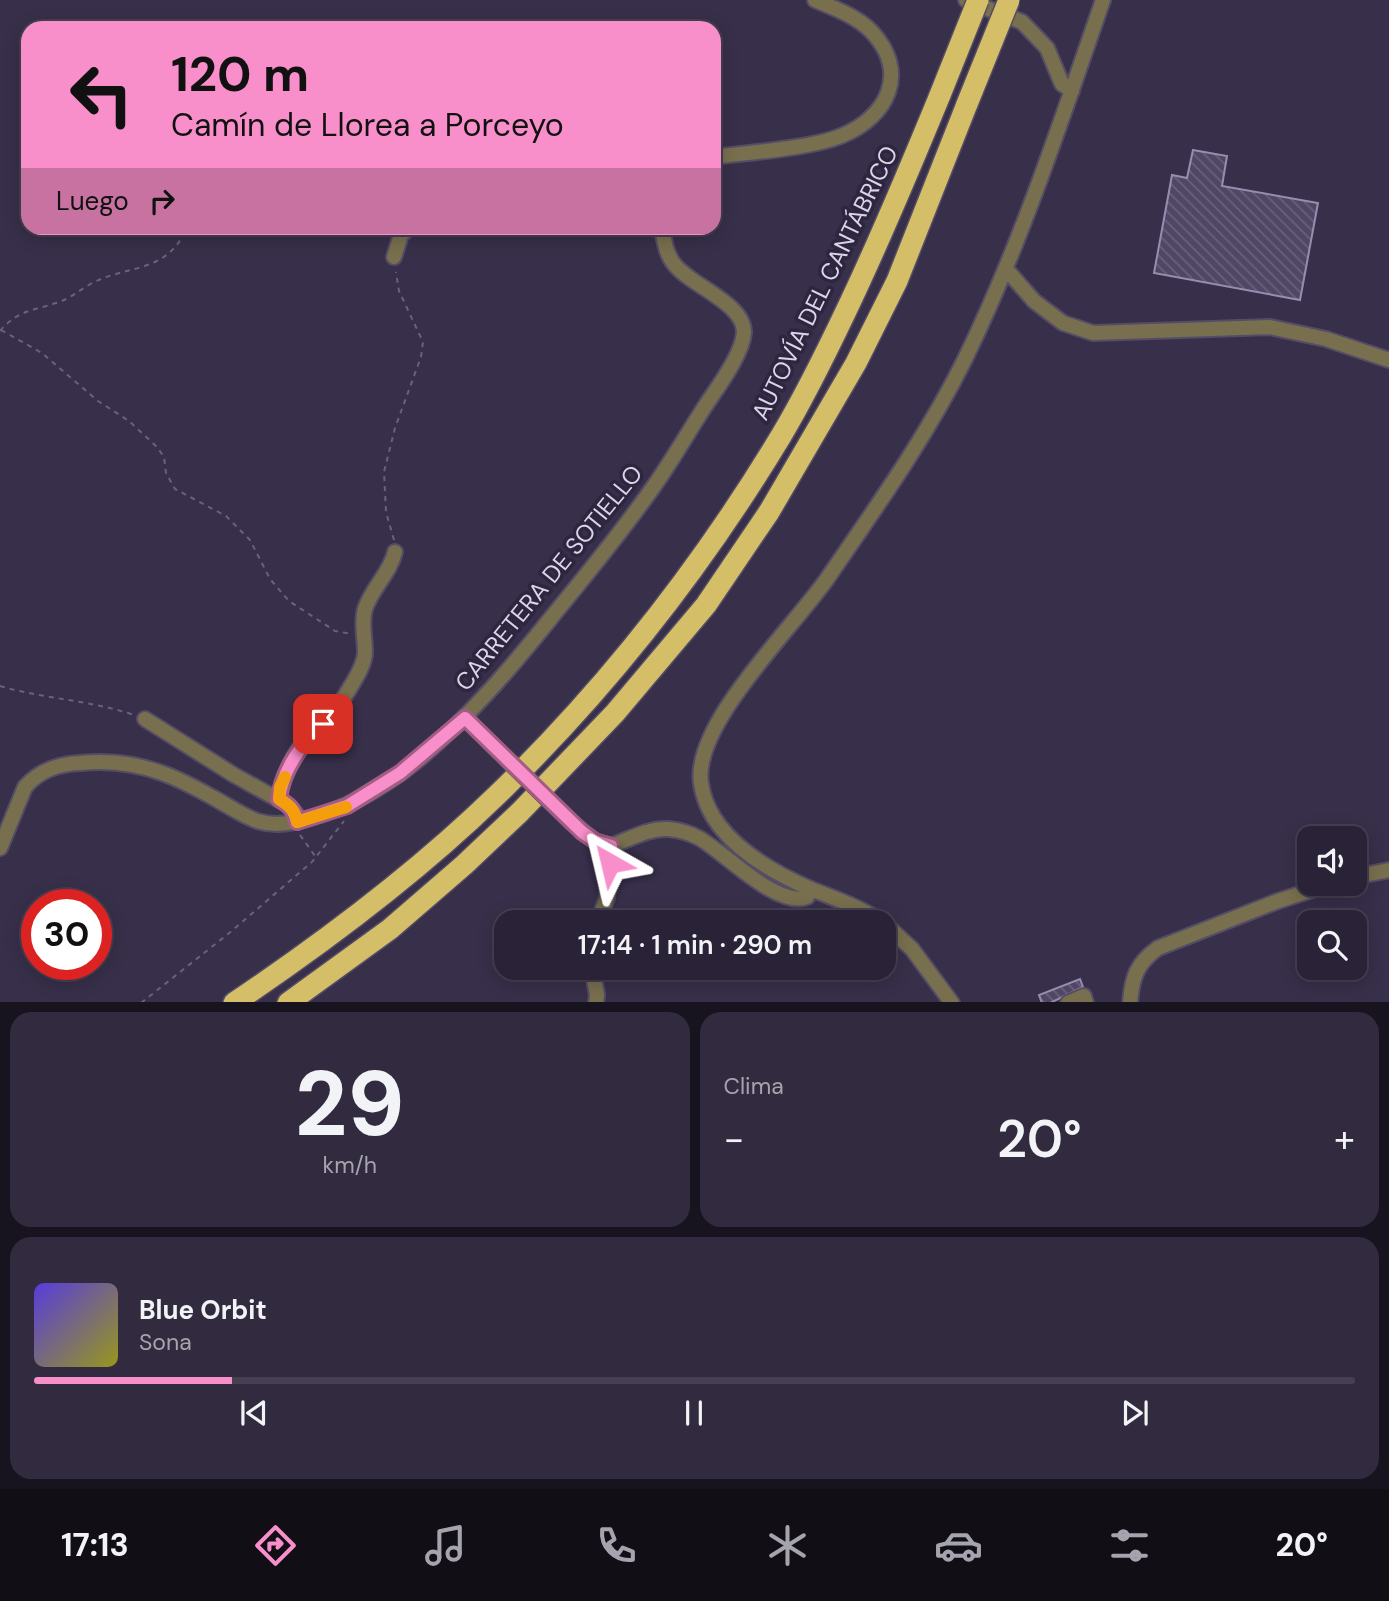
<!DOCTYPE html>
<html lang="es">
<head>
<meta charset="utf-8">
<style>
	body { margin:0; font-family:"DM Sans",sans-serif; background:#322b40; color:#f1f3f6; height:100vh; display:flex; flex-direction:column; font-size:26px; white-space:nowrap }
	* { box-sizing:border-box; margin:0 }
	p { font-size:23px; color:#a5a4ae }
	.icon { flex:none; width:38px; height:38px; fill:none; stroke:currentColor; stroke-width:2; stroke-linecap:round; stroke-linejoin:round }
	.map { position:relative; height:1002px; overflow:hidden }
	.drawer { display:flex; flex-direction:column; gap:10px; padding:10px; background:#17131f; flex:1 }
	.drawer>* { flex:none }
	.guide { position:absolute; left:21px; top:21px; width:700px; height:214px; border-radius:21px; box-shadow:0 4px 18px #0003,0 0 0 2px #464053; background:#f98fca; color:#111; overflow:hidden }
	.controls { position:absolute; left:1297px; top:826px; display:grid; gap:14px }
	.controls a { display:grid; place-items:center; width:70px; height:70px; border-radius:14px; background:#2a2338; box-shadow:0 4px 18px #0003,0 0 0 2px #464053; font-size:35px }
	.speed { position:absolute; left:21px; top:889px; display:flex; gap:14px; font-size:35px; font-weight:700; text-align:center }
	.speed>* { display:grid; place-content:center; width:91px; height:91px; border-radius:50%; background:#2a2338; box-shadow:0 4px 18px #0003,0 0 0 2px #464053; line-height:1 }
	.speed .limit { border:10px solid #d22; background:#fff; color:#111 }
	.pin { position:absolute; display:grid; place-items:center; width:60px; height:60px; color:#fff; margin:-30px; border-radius:14px; box-shadow:0 4px 10px #0006 }
	.me { position:absolute; width:77px; margin:-38px; rotate:323deg; stroke-linejoin:round; filter:drop-shadow(0 0 5px #0008) }
	.turn { display:flex; align-items:center; gap:24px; height:147px; padding:0 35px; font-size:32px }
	.turn .icon { width:91px; height:91px; stroke-width:2.5 }
	.turn b { display:block; font-size:49px; line-height:60px }
	.then { display:flex; align-items:center; height:66px; padding:0 35px; background:#0003; gap:14px; font-size:26px }
	.big { font-size:52px; font-weight:600; line-height:1.1 }
	.drawer .widget { flex:1; display:flex; flex-direction:column; justify-content:center; gap:10px; min-width:0; padding:0 24px; border-radius:21px; background:#322b40 }
	.drawer .dial { align-items:center; gap:0 }
	.dial b { font-size:91px; line-height:1 }
	.song { display:flex; align-items:center; gap:21px }
	.cover { width:84px; height:84px; border-radius:10px; background:linear-gradient(135deg,hsl(250 70% 55%),hsl(60 70% 35%)) }
	.played { height:7px; border-radius:4px; background:linear-gradient(90deg,#f98fca 15%,#464053 15%) }
	.keys { display:flex; justify-content:space-around; direction:ltr }
	.heat { display:flex; justify-content:space-between; align-items:center; font-size:38px; direction:ltr }
	.drawer .tiles { flex:1; display:grid; gap:10px; grid-template-columns:1fr 1fr }
	.widget:last-child { grid-column:span 2 }
	.trip { position:absolute; left:494px; top:910px; width:402px; height:70px; border-radius:21px; background:#2a2338; box-shadow:0 4px 18px #0003,0 0 0 2px #464053; font-weight:600; line-height:70px; text-align:center }
	.dock { display:flex; height:112px; justify-content:space-around; align-items:center; background:#110e16; color:#a5a4ae }
	.dock .icon { width:49px; height:49px }
	.dock .active { color:#f98fca }
	.dock b { font-size:32px; color:#f1f3f6 }
	.map>svg:first-child { display:block }
</style>
</head>
<body>
<div class="map">
<svg width="1389" height="1003" viewBox="0 0 1389 1003">
	<defs>
		<pattern id="building-back-hatch" width="6" height="6" patternUnits="userSpaceOnUse" patternTransform="scale(1.75)"><rect width="6" height="6" fill="#504765"/><path d="M-1 5l2 2M0 0l6 6M5-1l2 2" fill="none" stroke="#69617b"/></pattern>
	</defs>
	<rect width="100%" height="100%" fill="#382f4a"/>
	<path fill="url(#building-back-hatch)" stroke="#978eaf" stroke-width="2" d="M1193,150L1227,156L1222,186L1318,203L1300,300L1154,273L1172,175L1187,178Z
		M1080,979L1083,987L1050,1003H1042L1039,995Z"/>
	<g fill="none" stroke-linecap="round" stroke-linejoin="round">
		<defs>
			<path id="minor" d="M966,0L1022,22L1047,48L1062,84L1072,91
				M714,157C750,152 808,149 841,136C888,117 910,72 871,31C856,16 834,8 815,0
				M394,257L401,235L409,228
				M1006,269L1034,301L1063,323L1093,333L1270,327L1326,339L1389,360
				M465,718L489,742
				M145,719L234,775L288,805L296,814L297,822
				M279,799C281,779 295,751 309,736C321,723 335,712 345,696C352,684 365,666 365,652C365,637 361,623 365,609C372,588 390,573 395,552
				M571,822L595,841L611,846C630,839 648,828 668,829C679,830 690,833 699,838C724,852 778,909 807,897L809,888
				M0,848L25,787C40,770 58,764 80,763C108,760 135,763 162,773C179,779 196,788 212,797C242,813 258,830 294,822C339,813 382,789 418,760C468,718 510,669 551,618C586,575 622,532 654,486C671,462 686,436 702,411C714,392 743,355 744,332C744,303 691,286 674,264C666,254 664,240 662,228
				M1354,877L1389,870
				M598,922L607,898L611,846
				M882,922C860,907 836,899 811,889C767,870 708,836 701,783C692,724 796,625 829,576C877,506 927,436 965,359C1021,244 1061,121 1103,0
				M884,923L912,949L952,1003
				M592,968L597,995L596,1003
				M1068,1003L1084,996L1086,1003
				M1130,1003C1132,977 1137,963 1158,948L1278,901L1331,884"/>
			<path id="highway" d="M234,1003C326,941 417,873 497,795C606,689 702,567 781,436C805,396 826,353 846,311C880,240 910,168 940,95
				M288,1003L390,929L464,865L520,812L615,713L706,605L769,512L856,363L897,281L967,104"/>
		</defs>
		<use href="#minor" stroke="#554d66" stroke-width="18"/>
		<use href="#highway" stroke="#554d66" stroke-width="24"/>
		<path stroke="#6a627a" stroke-width="2" stroke-dasharray="5 5" stroke-linecap="butt" d="M1,330L42,353L98,401L129,421L157,447L164,457L166,473L175,489L226,516L250,540L270,579L289,601L335,631L352,634
			M0,331C18,310 32,311 56,303C70,299 81,289 94,282C133,264 166,273 187,228
			M394,540L386,512L384,472L395,428L421,357L423,342L399,291L396,272
			M0,686C44,699 90,700 134,715
			M300,835L315,856
			M141,1003L228,934L312,862L344,821"/>
		<use href="#minor" stroke="#786f4e" stroke-width="14"/>
		<use href="#highway" stroke="#d5be68" stroke-width="21"/>
		<defs>
			<path id="minor-bridge" d="M489,742L571,822"/>
			<path id="highway-bridge" d="M940,95L978,0
				M967,104L1009,0"/>
		</defs>
		<use href="#minor-bridge" stroke="#554d66" stroke-width="18" stroke-linecap="butt"/>
		<use href="#highway-bridge" stroke="#554d66" stroke-width="24" stroke-linecap="butt"/>
		<use href="#minor-bridge" stroke="#786f4e" stroke-width="14"/>
		<use href="#highway-bridge" stroke="#d5be68" stroke-width="21"/>
	</g>
	<g fill="none" stroke-linecap="round" stroke-linejoin="round">
		<defs>
			<path id="route" d="M323,724C302,742 282,771 279,799C289,805 295,810 297,822L347,806L400,773L465,718L582,832L595,841L611,846L610,863"/>
		</defs>
		<use href="#route" stroke="#a25d83" stroke-width="18"/>
		<use href="#route" stroke="#f98fca" stroke-width="12"/>
		<path stroke="#f59e0b" stroke-width="12" d="M285,777L280,787L279,799C289,805 295,810 297,822L346,807"/>
	</g>
	<g text-anchor="middle" stroke-width="7" stroke-linejoin="round" paint-order="stroke">
		<g font-size="24" fill="#dad5e7" stroke="#2e2540">
			<text transform="translate(825 283) rotate(-64)" y="8">AUTOVÍA DEL CANTÁBRICO</text>
			<text transform="translate(549 578) rotate(-51)" y="8">CARRETERA DE SOTIELLO</text>
		</g>
	</g>
</svg>
<div class="controls">
<a><svg class="icon" aria-label="sound" viewBox="0 0 24 24"><path d="M4 9h4l5-4v14l-5-4H4zM17 9q2 3 0 6"/></svg></a>
<a><svg class="icon" aria-label="search" viewBox="0 0 24 24"><circle cx="10" cy="10" r="6"/><path d="M15 15l6 6"/></svg></a>
</div>
<div class="speed"><div class="limit">30</div></div>
<div class="pin" style="left:323px;top:724px;background:#d93025"><svg class="icon" aria-label="arrive" viewBox="0 0 24 24"><path d="M6 21V4h12l-3 4 3 4H6"/></svg></div>
<svg class="me" style="left:610px;top:863px" viewBox="-20 -20 40 40"><path d="M0-17L14 15 0 8-14 15z" fill="#f98fca" stroke="#fff" stroke-width="4"/></svg>
<div class="trip">17:14 · 1 min · 290 m</div>
<div class="guide">
<div class="turn"><svg class="icon" aria-label="left" viewBox="0 0 24 24"><path d="M17 20v-9H6M10 6l-5 5 5 5"/></svg><div><b>120 m</b>Camín de Llorea a Porceyo</div></div>
<div class="then">Luego<svg class="icon" aria-label="right" viewBox="0 0 24 24"><path d="M7 20v-9h11M14 6l5 5-5 5"/></svg></div>
</div>
</div>
<section class="drawer">
<div class="tiles">
<div class="widget dial"><b>29</b><p>km/h</p></div>
<div class="widget"><p>Clima</p>
<div class="heat"><a>−</a><b class="big">20°</b><a>+</a></div>
</div>
<div class="widget">
<div class="song"><i class="cover"></i><div><b>Blue Orbit</b><p>Sona</p></div></div>
<div class="played"></div>
<div class="keys"><svg class="icon" aria-label="previous" viewBox="0 0 24 24"><path d="M18 5L8 12l10 7zM5 5v14"/></svg><svg class="icon" aria-label="pause" viewBox="0 0 24 24"><path d="M8 5v14M16 5v14"/></svg><svg class="icon" aria-label="next" viewBox="0 0 24 24"><path d="M6 5l10 7-10 7zM19 5v14"/></svg></div>
</div>
</div>
</section>
<nav class="dock">
<b>17:13</b>
<svg class="icon active" aria-label="directions" viewBox="0 0 24 24"><path d="M12 3l9 9-9 9-9-9zM9 14v-3h6M13 9l2 2-2 2"/></svg>
<svg class="icon" aria-label="music" viewBox="0 0 24 24"><path d="M9 18V5l10-2v13"/><circle cx="6" cy="18" r="3"/><circle cx="16" cy="16" r="3"/></svg>
<svg class="icon" aria-label="phone" viewBox="0 0 24 24"><path d="M5 4h4l2 5-3 2q2 4 5 5l2-3 5 2v4C11 20 4 13 5 4z"/></svg>
<svg class="icon" aria-label="climate" viewBox="0 0 24 24"><path d="M12 3v18M4 7l16 10M4 17L20 7"/></svg>
<svg class="icon" aria-label="car" viewBox="0 0 24 24"><path d="M5 17H2v-5l4-1 3-4h7l3 4 3 1v5h-3M9 17h6M6 11h13"/><circle cx="7" cy="17" r="2"/><circle cx="17" cy="17" r="2"/></svg>
<svg class="icon" aria-label="filters" viewBox="0 0 24 24"><path d="M4 7h16M4 17h16"/><circle cx="9" cy="7" r="2"/><circle cx="15" cy="17" r="2"/></svg>
<b>20°</b>
</nav>
</body>
</html>
